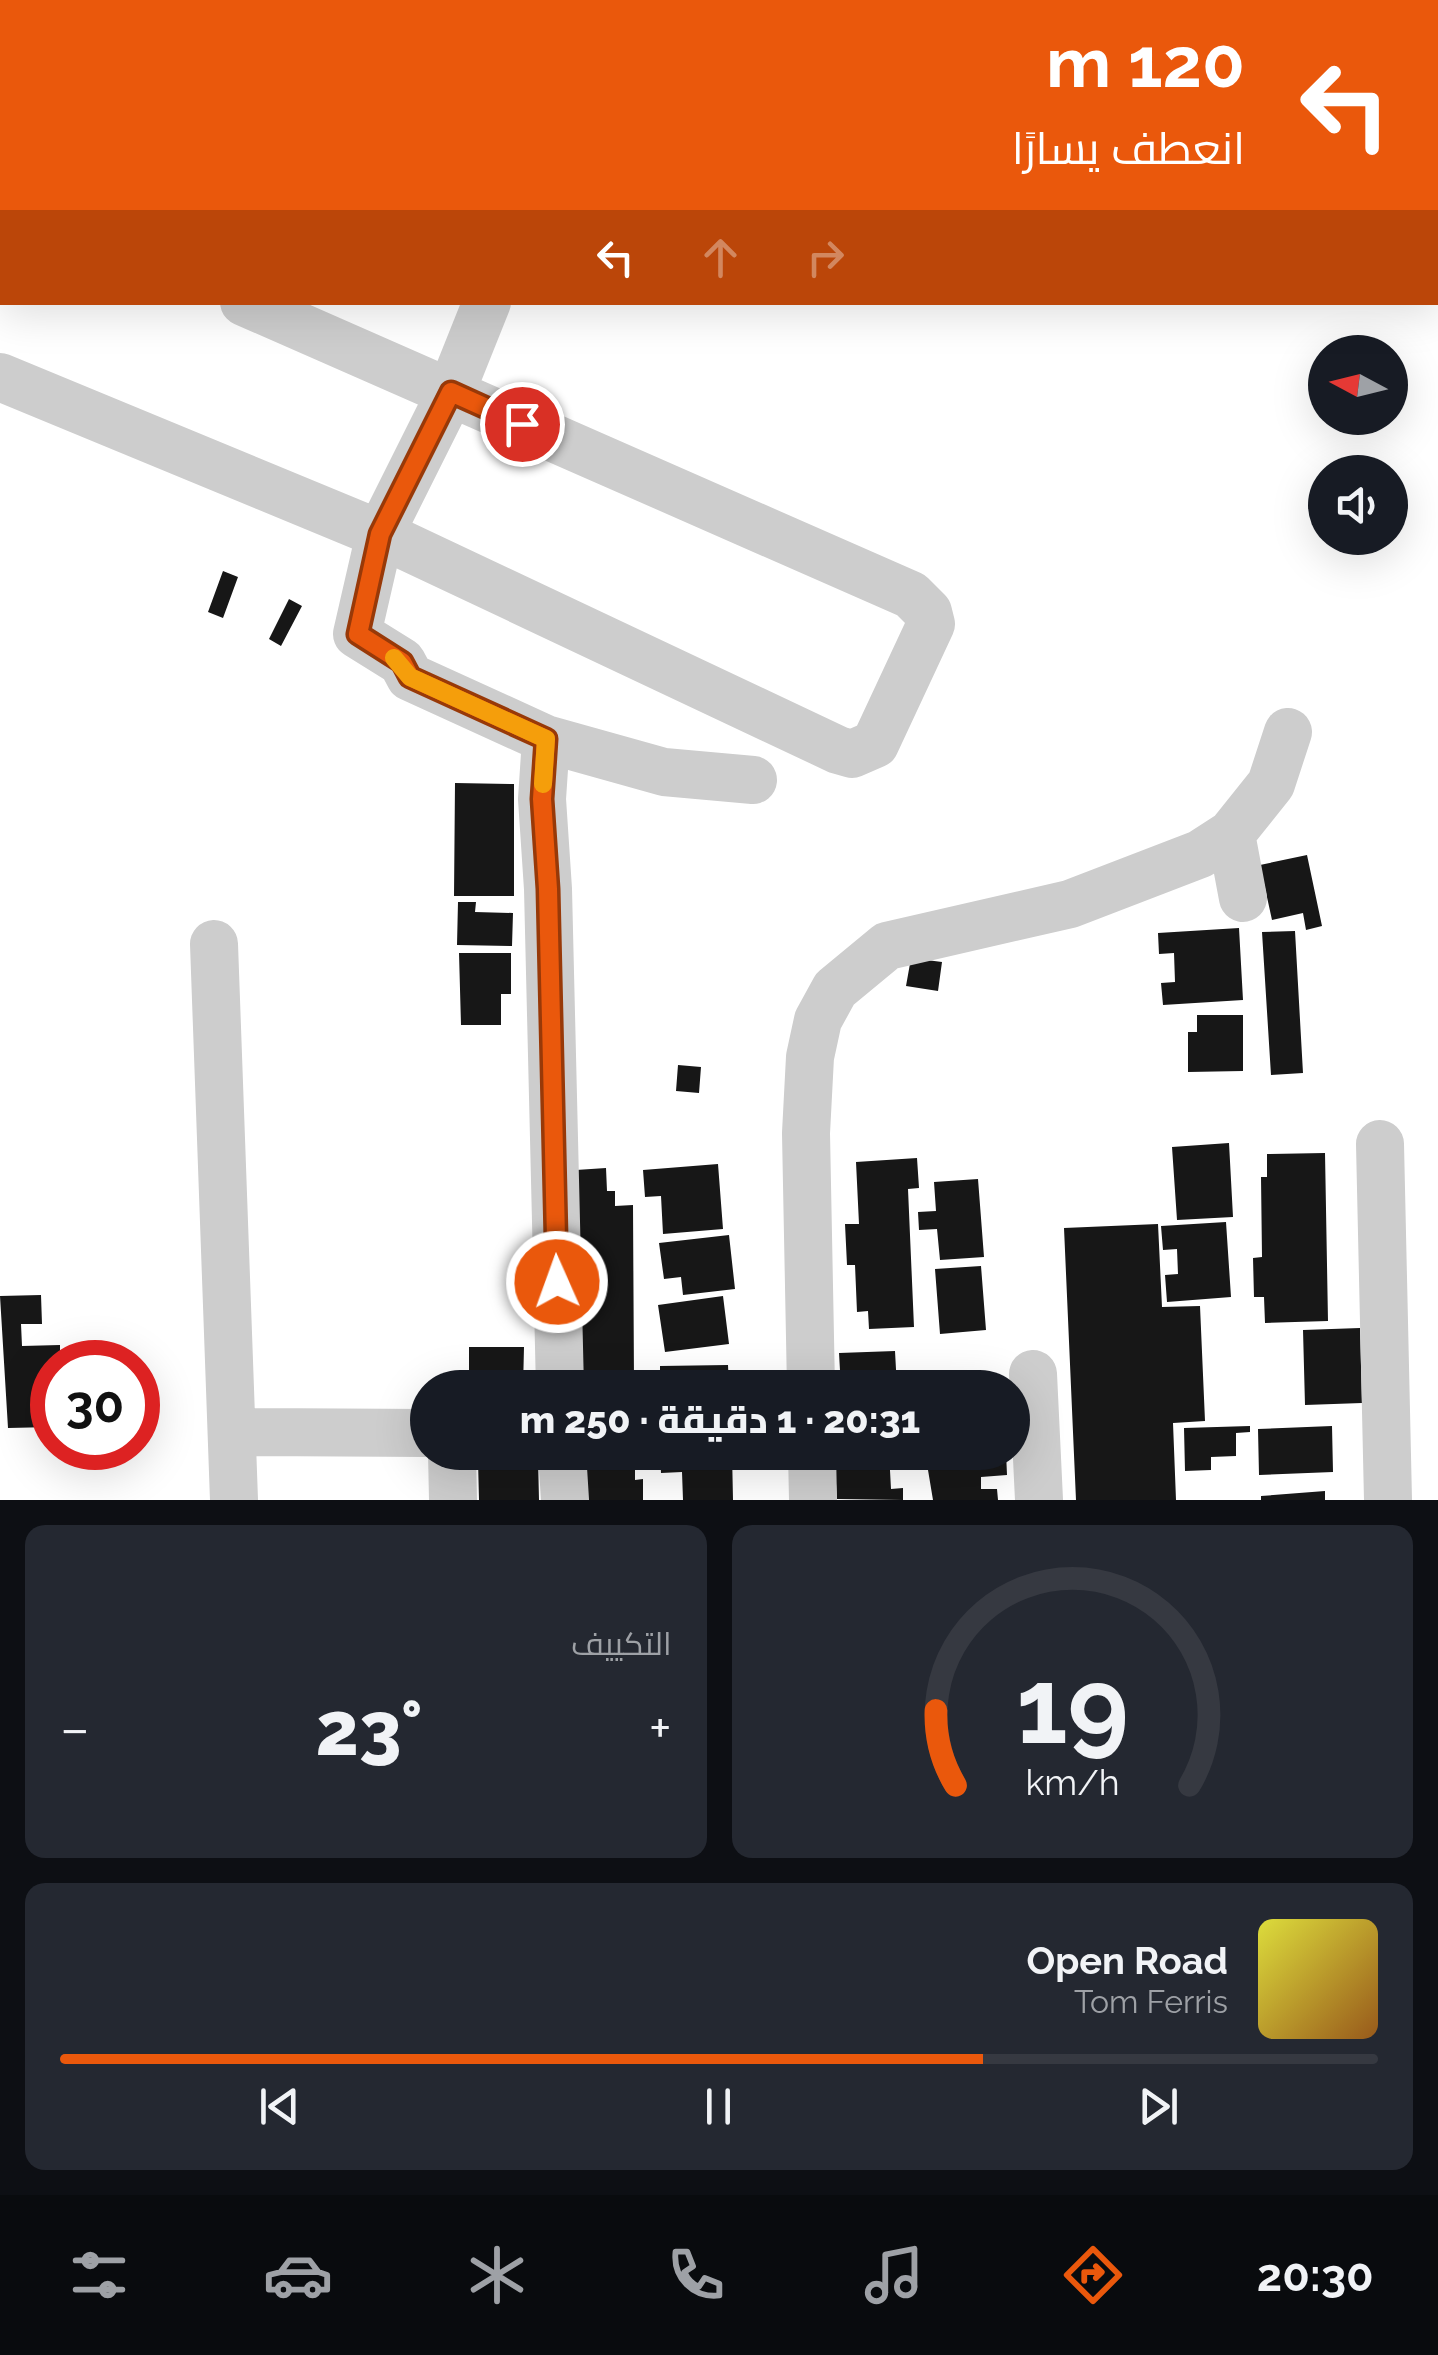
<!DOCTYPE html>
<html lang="ar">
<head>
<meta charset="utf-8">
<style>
	body { margin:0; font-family:Raleway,Cairo,sans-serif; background:#242831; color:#f1f3f6; direction:rtl; height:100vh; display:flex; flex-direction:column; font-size:38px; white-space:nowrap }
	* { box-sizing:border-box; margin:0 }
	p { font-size:32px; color:#9ea1a6 }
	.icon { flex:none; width:55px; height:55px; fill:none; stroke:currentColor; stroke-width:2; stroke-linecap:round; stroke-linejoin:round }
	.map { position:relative; height:1500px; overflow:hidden; direction:ltr }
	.side { display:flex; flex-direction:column; gap:25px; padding:25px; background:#0d0f14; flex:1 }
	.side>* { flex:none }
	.top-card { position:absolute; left:0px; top:0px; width:1440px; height:305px; box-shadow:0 10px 40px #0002; direction:rtl; background:#ea580c; color:#fff; overflow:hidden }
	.needle { width:65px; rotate:277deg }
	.fabs { position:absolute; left:1308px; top:335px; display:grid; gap:20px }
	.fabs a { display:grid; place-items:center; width:100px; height:100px; border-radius:50%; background:#171b24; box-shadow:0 10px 40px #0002; font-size:50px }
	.speed { position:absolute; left:30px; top:1340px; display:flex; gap:20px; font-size:50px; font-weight:700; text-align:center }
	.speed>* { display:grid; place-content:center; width:130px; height:130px; border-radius:50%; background:#171b24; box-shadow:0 10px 40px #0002; line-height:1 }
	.speed .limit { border:15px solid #d22; background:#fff; color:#111 }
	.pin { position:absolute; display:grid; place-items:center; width:85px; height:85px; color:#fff; margin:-42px; border:5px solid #fff; border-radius:50%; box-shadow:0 2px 10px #0007 }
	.me { position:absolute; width:110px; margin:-55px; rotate:358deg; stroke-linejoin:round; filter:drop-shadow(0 0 8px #0008) }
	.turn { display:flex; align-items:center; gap:35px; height:210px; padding:0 30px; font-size:45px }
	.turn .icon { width:130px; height:130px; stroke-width:2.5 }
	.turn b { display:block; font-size:70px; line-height:85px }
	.lanes { display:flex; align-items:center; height:95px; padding:0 30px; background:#0003; justify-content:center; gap:50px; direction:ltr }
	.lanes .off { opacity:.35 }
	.big { font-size:75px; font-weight:800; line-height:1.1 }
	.side .tile { flex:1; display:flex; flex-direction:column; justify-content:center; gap:15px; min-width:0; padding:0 35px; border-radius:20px; background:#242831 }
	.side .dial { align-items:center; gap:0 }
	.dial svg { height:260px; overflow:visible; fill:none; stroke:#363941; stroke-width:7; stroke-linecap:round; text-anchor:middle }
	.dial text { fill:#f1f3f6; stroke:none }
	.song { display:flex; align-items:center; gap:30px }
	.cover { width:120px; height:120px; border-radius:15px; background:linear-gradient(135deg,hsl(60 70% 55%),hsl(30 70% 35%)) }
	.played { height:10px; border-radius:5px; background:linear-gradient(90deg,#ea580c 70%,#363941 70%) }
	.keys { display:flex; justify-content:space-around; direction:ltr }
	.heat { display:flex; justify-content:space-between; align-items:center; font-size:55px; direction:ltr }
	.side .tiles { flex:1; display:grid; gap:25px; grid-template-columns:1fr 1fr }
	.tile:last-child { grid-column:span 2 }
	.trip { position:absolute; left:410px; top:1370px; width:620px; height:100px; border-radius:50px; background:#171b24; box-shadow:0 10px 40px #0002; font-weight:800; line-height:100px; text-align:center; direction:rtl }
	.menu { display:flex; height:160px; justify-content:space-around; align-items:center; background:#090b0e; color:#9ea1a6 }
	.menu .icon { width:70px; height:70px }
	.menu .selected { color:#ea580c }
	.menu b { font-size:45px; color:#f1f3f6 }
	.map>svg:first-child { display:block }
</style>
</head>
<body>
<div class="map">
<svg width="1438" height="1500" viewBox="0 0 1438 1500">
	<rect width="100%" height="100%" fill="#fff"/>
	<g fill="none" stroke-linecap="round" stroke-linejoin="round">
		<path stroke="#c8e0f0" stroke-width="10" d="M1404,0L1406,2
			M1438,44V45"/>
	</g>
	<path fill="#171717" d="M223,571L238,577L223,618L208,612Z
		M289,599L302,606L281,646L269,639Z
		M455,783L514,784V896H454Z
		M1307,855L1322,926L1306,930L1303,913L1272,920L1260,865Z
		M458,902H476L475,912L513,913L512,946L457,945Z
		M1239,928L1243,1000L1163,1005L1161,983L1175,982L1174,953L1159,954L1158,933Z
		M1295,931L1303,1073L1271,1075L1262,932Z
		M459,953H511V994H501V1025H461Z
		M911,958L942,962L938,991L906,986Z
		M1197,1015H1243V1071L1188,1072V1032H1197Z
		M678,1065L701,1067L699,1093L676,1091Z
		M1229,1143L1233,1217L1177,1220L1172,1147Z
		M1325,1153L1328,1321L1265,1323L1264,1297H1254L1253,1258L1262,1257L1261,1177H1267V1154Z
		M917,1158L919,1188L908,1189L914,1327L869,1329L868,1311L857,1312L855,1265H847L845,1224H859L856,1162Z
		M718,1164L723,1229L663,1234L661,1196L645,1197L643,1170Z
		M606,1168L607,1191H615V1206L633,1205L634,1384L577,1385L576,1170Z
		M978,1179L984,1257L940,1260L937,1229L919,1230L918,1212L936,1211L934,1182Z
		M1226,1222L1231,1297L1167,1302L1165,1275L1178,1274L1177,1249L1163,1250L1161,1226Z
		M1158,1224L1162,1307L1200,1306L1205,1421L1173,1423L1176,1500H1076L1064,1228Z
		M729,1235L735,1289L683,1295L681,1277L664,1279L659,1243Z
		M981,1266L986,1330L940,1334L935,1269Z
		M41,1295L42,1324H21L22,1346L60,1345V1362H52V1427L8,1428L0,1296Z
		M723,1296L729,1344L665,1352L658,1305Z
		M1360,1328L1362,1403L1305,1405L1303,1330Z
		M469,1347H524L523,1388H469Z
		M895,1351L897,1388H841L839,1353Z
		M728,1365L729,1388H660V1366Z
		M1250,1426V1432L1236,1433V1456L1211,1457V1470L1185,1471L1184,1428Z
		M1332,1426L1333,1472L1259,1475L1258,1429Z
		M578,1452H618V1470L635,1469V1480L643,1479V1500H579Z
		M660,1452H732L733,1500H683L682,1472L661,1473Z
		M834,1452H889L891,1489L903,1488V1500L837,1499Z
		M932,1452H1006L1007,1475L981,1477V1489H997L998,1500H933L928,1470H933Z
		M538,1458L539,1500H479L478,1460Z
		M1325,1491V1500H1261V1496Z"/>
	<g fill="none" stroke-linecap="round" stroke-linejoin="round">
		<path stroke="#cdcdcd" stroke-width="48" d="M188,0L194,2
			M503,2L504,0
			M0,196L2,197
			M487,302L451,392L380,534L357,634L402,662L410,677L546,739L664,772L753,780
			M0,377L380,534L838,750L852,754L875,744L931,624L928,612L911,595L244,302
			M546,739L542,799L548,889L560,1388
			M1231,834L1243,898
			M214,944L234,1500
			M1380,1144L1388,1500
			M1033,1374L1039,1500
			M811,1388L806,1133L810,1057L818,1020L835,989L887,946L1070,904L1200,854L1231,834L1271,784L1288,732
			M233,1432L428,1433
			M452,1452L453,1500
			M562,1452L565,1500
			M812,1452L813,1500"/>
	</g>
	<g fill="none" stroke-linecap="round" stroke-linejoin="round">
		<defs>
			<path id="route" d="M522,424L451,392L380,534L358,634L402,662L410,677L546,739L542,799L548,889L557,1282"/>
		</defs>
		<use href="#route" stroke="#983908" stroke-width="25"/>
		<use href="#route" stroke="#ea580c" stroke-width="18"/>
		<path stroke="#f59e0b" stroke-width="18" d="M394,658L410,677L546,739L543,784"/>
	</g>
</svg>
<div class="fabs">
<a><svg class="needle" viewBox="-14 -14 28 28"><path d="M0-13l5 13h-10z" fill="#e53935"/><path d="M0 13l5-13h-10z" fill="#9ea1a6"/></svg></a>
<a><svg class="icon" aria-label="sound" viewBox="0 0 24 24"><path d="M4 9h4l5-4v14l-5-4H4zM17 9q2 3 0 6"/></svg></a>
</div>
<div class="speed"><div class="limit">30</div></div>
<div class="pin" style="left:522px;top:424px;background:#d93025"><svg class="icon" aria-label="arrive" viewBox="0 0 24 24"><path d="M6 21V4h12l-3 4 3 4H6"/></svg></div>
<svg class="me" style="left:557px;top:1282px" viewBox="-20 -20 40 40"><circle r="17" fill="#ea580c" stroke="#fff" stroke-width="3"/><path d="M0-11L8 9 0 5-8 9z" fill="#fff"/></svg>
<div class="trip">20:31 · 1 دقيقة · 250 m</div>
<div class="top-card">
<div class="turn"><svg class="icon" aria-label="left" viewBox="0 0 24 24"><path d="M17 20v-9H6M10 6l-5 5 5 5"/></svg><div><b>120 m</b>انعطف يسارًا</div></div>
<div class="lanes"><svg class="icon" aria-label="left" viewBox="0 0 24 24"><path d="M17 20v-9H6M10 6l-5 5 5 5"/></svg><svg class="icon off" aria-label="ahead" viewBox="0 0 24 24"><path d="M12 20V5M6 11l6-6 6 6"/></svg><svg class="icon off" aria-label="right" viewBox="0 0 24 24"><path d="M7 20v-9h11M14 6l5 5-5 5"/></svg></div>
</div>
</div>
<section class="side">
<div class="tiles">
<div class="tile dial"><svg viewBox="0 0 100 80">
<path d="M14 69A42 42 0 1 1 86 69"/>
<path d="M14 69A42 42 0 0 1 8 46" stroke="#ea580c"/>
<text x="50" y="56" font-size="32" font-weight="700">19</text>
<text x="50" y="72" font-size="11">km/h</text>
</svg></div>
<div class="tile"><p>التكييف</p>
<div class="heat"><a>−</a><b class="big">23°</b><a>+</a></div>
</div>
<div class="tile">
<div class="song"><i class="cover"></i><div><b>Open Road</b><p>Tom Ferris</p></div></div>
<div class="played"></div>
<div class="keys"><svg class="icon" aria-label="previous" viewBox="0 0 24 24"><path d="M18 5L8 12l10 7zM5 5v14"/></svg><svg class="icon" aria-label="pause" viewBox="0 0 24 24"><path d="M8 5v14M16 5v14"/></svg><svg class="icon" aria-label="next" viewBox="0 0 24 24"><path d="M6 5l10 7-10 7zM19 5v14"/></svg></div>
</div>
</div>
</section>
<nav class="menu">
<b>20:30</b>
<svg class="icon selected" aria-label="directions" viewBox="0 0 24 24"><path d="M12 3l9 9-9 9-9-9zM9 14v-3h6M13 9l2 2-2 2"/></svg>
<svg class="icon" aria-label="music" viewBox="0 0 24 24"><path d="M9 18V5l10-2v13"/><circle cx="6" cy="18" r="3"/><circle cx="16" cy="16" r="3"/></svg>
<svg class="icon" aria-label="phone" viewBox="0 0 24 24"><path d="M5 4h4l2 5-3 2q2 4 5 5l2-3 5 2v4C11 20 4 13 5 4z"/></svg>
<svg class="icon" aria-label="climate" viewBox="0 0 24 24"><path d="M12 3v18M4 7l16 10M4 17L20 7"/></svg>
<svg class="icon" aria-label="car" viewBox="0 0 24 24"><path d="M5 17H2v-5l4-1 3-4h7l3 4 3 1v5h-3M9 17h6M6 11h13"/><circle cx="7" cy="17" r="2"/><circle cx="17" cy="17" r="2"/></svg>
<svg class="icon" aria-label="filters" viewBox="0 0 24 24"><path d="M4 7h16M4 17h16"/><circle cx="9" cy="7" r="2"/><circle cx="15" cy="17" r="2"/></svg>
</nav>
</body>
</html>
